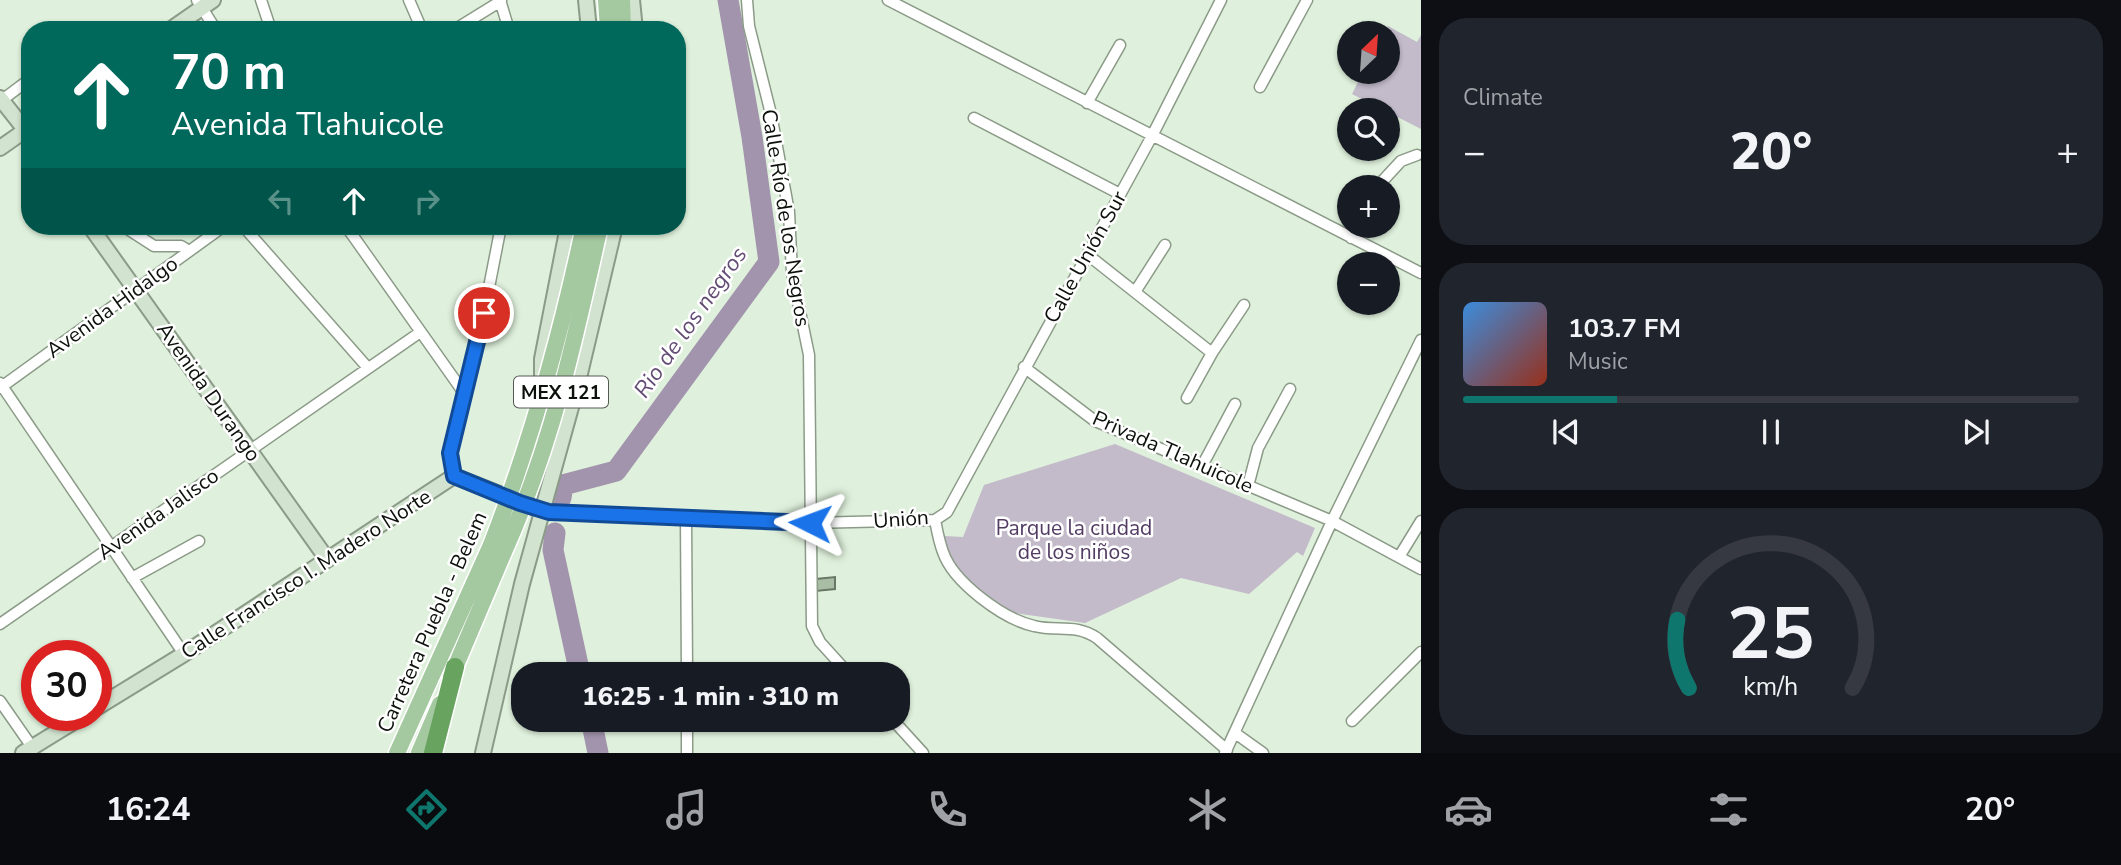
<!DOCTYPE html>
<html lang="en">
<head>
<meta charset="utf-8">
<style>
	body { margin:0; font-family:"Nunito Sans",sans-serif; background:#20242c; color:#f1f3f6; height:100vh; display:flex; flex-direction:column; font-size:26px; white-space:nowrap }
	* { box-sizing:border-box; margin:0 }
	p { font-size:23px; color:#9ea1a6 }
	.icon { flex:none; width:38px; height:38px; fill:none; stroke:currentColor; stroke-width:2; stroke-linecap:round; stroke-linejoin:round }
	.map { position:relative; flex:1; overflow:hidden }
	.side { display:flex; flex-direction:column; gap:18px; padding:18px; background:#0d0f14; width:700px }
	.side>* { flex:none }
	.hud { position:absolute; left:21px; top:21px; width:665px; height:214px; border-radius:28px; box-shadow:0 2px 5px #0004; background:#00695c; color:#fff; overflow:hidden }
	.needle { width:46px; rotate:25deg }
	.controls { position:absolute; left:1337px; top:21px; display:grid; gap:14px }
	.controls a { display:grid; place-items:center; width:63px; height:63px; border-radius:50%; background:#171b24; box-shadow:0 2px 5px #0004; font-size:35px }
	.speed { position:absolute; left:21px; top:640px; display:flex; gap:14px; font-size:35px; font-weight:700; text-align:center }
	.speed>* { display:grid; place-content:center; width:91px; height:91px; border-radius:50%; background:#171b24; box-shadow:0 2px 5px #0004; line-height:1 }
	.speed .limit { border:10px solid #d22; background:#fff; color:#111 }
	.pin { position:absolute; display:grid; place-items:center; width:60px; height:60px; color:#fff; margin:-30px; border:4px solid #fff; border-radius:50%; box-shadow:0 2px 7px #0007 }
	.me { position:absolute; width:77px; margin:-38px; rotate:273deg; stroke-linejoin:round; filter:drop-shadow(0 0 5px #0008) }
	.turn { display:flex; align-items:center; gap:24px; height:147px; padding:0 35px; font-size:32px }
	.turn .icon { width:91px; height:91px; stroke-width:2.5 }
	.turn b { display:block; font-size:49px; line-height:60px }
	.lanes { display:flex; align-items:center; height:66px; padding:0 35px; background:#0003; justify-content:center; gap:35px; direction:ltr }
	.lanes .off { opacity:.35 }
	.big { font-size:52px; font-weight:800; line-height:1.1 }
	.side .tile { flex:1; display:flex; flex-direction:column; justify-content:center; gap:10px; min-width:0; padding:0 24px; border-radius:28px; background:#20242c }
	.side .dial { align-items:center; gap:0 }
	.dial svg { height:182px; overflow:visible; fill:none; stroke:#363941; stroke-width:7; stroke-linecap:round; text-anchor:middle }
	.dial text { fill:#f1f3f6; stroke:none }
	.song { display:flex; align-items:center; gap:21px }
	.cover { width:84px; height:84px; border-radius:10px; background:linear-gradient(135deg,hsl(210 70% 55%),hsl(10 70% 35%)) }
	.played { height:7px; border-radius:4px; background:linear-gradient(90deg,#0f766e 25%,#363941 25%) }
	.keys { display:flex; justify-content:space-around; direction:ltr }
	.heat { display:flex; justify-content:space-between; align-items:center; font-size:38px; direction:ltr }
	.trip { position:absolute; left:511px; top:662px; width:399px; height:70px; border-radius:28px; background:#171b24; box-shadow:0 2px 5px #0004; font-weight:800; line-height:70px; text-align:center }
	.tabs { display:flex; height:112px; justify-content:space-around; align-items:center; background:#090b0e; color:#9ea1a6 }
	.tabs .icon { width:49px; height:49px }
	.tabs .active { color:#0f766e }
	.tabs b { font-size:32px; color:#f1f3f6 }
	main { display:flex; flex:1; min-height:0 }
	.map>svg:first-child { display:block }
</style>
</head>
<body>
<main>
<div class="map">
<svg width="1421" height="753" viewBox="0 0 1421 753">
	<rect width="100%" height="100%" fill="#dff1dc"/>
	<path fill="#c3baca" d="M1388,26L1417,42L1421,35V129L1352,94L1363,72H1388V33H1384Z
		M1115,444L1315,528L1303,556L1297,552L1249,594L1181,578L1085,623L1008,612L965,581L947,554L944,536L963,537L984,485Z"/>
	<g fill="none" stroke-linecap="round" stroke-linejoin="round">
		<path stroke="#a294ad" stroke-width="21" d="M561,498L563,485L616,471L769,262L752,137L728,0
			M555,533L553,550L580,674
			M591,719L598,753"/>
	</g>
	<path fill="#a9bda5" stroke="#697866" stroke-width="2" d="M835,577V589L816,591V579Z"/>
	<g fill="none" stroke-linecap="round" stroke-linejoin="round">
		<defs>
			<path id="street" d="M197,0L216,30
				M261,0L271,30
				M409,0L422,30
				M500,0L509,30
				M747,0L749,26L771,114L789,212L792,273L809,355L812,626L820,642L849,674
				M888,0L1421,273
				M454,30L501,1
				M1260,87L1307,0
				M2,100L30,79
				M1087,103L1120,45
				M974,118L1120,194
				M1377,187L1401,161L1417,155
				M123,226L154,246H181L189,251
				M243,226L368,368
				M346,226L464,393
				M1351,238L1357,226
				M1088,255L1212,353
				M1135,292L1165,245
				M1024,367L1095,421L1332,521L1421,569
				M0,383L184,654
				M0,388L224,226
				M1187,398L1212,353L1244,305
				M1202,466L1235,404
				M454,476L450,453L484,313L501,226
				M1248,486L1258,448L1290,389
				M541,510L810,523L935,520L947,512L1152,136L1221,0
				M686,517L687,674
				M935,520C937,530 939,542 943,552C953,582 1003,619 1034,626C1057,632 1075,623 1097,638L1227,750
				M1399,557L1421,521
				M132,578L199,541
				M0,624L419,333
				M0,701L32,747
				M687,719V753
				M892,719L923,753
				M1352,721L1421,652
				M1235,733L1263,753
				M1225,753L1332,521L1421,340"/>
			<path id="secondary" d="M586,0L589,30
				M632,0L635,30
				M170,30L213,0
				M0,98L30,136
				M0,148L30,127
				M90,226L327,559
				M542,383V359L568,226
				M96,708L184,654L454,476L535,508
				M23,753L83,716
				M483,753L522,584L578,382L615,226"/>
			<path id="primary" d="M606,0L608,30
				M622,0L623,30
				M451,677L504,552
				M397,753L491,545
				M419,753L440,704"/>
			<path id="highway" d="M433,753L455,667"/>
		</defs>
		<use href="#street" stroke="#8b9b88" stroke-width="13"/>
		<use href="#secondary" stroke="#8b9b88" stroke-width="18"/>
		<use href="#primary" stroke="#fff" stroke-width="19"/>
		<use href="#highway" stroke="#fff" stroke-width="21"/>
		<use href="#street" stroke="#fff" stroke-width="10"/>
		<use href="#secondary" stroke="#d2e4cf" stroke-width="14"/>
		<use href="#primary" stroke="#a4c89f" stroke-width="16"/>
		<use href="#highway" stroke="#68a45f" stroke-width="18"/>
		<defs>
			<path id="primary-bridge" d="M491,545C531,442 561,334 584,226
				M504,552C552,445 575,340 600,226"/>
		</defs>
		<use href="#primary-bridge" stroke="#fff" stroke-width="19" stroke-linecap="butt"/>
		<use href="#primary-bridge" stroke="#a4c89f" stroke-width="16"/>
	</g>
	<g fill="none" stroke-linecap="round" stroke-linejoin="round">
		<defs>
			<path id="route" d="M484,313L450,453L454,476L520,503L549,512L810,523"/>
		</defs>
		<use href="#route" stroke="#114b97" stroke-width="18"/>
		<use href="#route" stroke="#1a73e8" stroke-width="12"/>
	</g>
	<g text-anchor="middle" stroke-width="5" stroke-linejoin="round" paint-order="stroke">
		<rect fill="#fff" stroke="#555854" stroke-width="2" x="514" y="376.5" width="94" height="31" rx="5"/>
		<g font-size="19" font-weight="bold" fill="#0c110b">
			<text x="561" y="399">MEX 121</text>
		</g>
		<g font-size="21" fill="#0c110b" stroke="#fff">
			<text transform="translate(786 218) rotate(81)" y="7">Calle Río de los Negros</text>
			<text transform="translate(1085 257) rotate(-61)" y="7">Calle Unión Sur</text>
			<text transform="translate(112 307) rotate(-36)" y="7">Avenida Hidalgo</text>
			<text transform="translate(209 392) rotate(55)" y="7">Avenida Durango</text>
			<text transform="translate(1173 452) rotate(24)" y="7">Privada Tlahuicole</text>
			<text transform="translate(158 514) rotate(-35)" y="7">Avenida Jalisco</text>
			<text transform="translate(901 519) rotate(-4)" y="7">Unión</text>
			<text transform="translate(306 574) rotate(-33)" y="7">Calle Francisco I. Madero Norte</text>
			<text transform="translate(432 622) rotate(-66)" y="7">Carretera Puebla - Belem</text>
		</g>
		<g font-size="21" fill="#533c63" stroke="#fff">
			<text x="1074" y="535">Parque la ciudad<tspan x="1074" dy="24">de los niños</tspan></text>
		</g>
		<g font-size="23" font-style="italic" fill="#644d75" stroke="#fff">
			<text transform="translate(690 322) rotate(-55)" y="8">Rio de los negros</text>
		</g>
	</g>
</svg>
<div class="controls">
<a><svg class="needle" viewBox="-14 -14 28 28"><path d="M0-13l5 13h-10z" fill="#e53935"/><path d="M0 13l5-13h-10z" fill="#9ea1a6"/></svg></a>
<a><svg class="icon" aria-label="search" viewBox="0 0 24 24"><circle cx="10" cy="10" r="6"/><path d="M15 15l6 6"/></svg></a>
<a>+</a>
<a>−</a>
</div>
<div class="speed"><div class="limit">30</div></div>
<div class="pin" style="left:484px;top:313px;background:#d93025"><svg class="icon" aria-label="arrive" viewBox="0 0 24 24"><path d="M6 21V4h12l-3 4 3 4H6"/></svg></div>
<svg class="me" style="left:810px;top:523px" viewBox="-20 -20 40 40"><path d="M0-17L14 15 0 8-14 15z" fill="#1a73e8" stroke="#fff" stroke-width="4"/></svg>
<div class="trip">16:25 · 1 min · 310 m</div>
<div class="hud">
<div class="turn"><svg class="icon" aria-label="ahead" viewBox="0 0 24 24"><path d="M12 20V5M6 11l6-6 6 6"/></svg><div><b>70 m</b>Avenida Tlahuicole</div></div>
<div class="lanes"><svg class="icon off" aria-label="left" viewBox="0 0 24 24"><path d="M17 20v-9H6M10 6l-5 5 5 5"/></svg><svg class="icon" aria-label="ahead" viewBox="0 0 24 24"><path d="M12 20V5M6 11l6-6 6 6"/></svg><svg class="icon off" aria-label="right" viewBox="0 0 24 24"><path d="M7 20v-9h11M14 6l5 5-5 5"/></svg></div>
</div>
</div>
<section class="side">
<div class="tile"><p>Climate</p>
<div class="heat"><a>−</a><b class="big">20°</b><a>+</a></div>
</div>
<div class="tile">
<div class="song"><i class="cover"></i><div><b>103.7 FM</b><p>Music</p></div></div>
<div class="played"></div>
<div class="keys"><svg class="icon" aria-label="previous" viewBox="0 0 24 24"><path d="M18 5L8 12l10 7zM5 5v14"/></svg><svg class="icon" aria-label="pause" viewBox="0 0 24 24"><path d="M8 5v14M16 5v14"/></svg><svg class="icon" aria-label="next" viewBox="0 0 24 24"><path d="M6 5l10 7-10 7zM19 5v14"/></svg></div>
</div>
<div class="tile dial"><svg viewBox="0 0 100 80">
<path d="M14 69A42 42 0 1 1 86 69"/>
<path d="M14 69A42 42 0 0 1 9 39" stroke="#0f766e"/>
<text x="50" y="56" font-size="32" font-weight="700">25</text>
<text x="50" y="72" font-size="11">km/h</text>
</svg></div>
</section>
</main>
<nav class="tabs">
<b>16:24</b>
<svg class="icon active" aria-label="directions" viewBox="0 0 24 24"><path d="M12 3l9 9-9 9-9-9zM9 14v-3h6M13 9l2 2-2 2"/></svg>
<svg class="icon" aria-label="music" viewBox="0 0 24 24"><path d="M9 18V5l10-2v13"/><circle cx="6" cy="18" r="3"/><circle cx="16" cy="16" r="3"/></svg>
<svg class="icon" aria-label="phone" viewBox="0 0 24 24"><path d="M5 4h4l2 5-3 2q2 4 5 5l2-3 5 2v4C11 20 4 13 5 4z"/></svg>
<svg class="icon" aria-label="climate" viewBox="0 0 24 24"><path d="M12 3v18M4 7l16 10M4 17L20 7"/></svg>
<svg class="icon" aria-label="car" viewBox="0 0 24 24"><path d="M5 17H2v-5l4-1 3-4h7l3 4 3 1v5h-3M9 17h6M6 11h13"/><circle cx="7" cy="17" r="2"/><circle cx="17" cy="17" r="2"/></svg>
<svg class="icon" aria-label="filters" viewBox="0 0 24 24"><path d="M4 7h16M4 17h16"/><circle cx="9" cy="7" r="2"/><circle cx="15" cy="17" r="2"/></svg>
<b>20°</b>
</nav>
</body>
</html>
